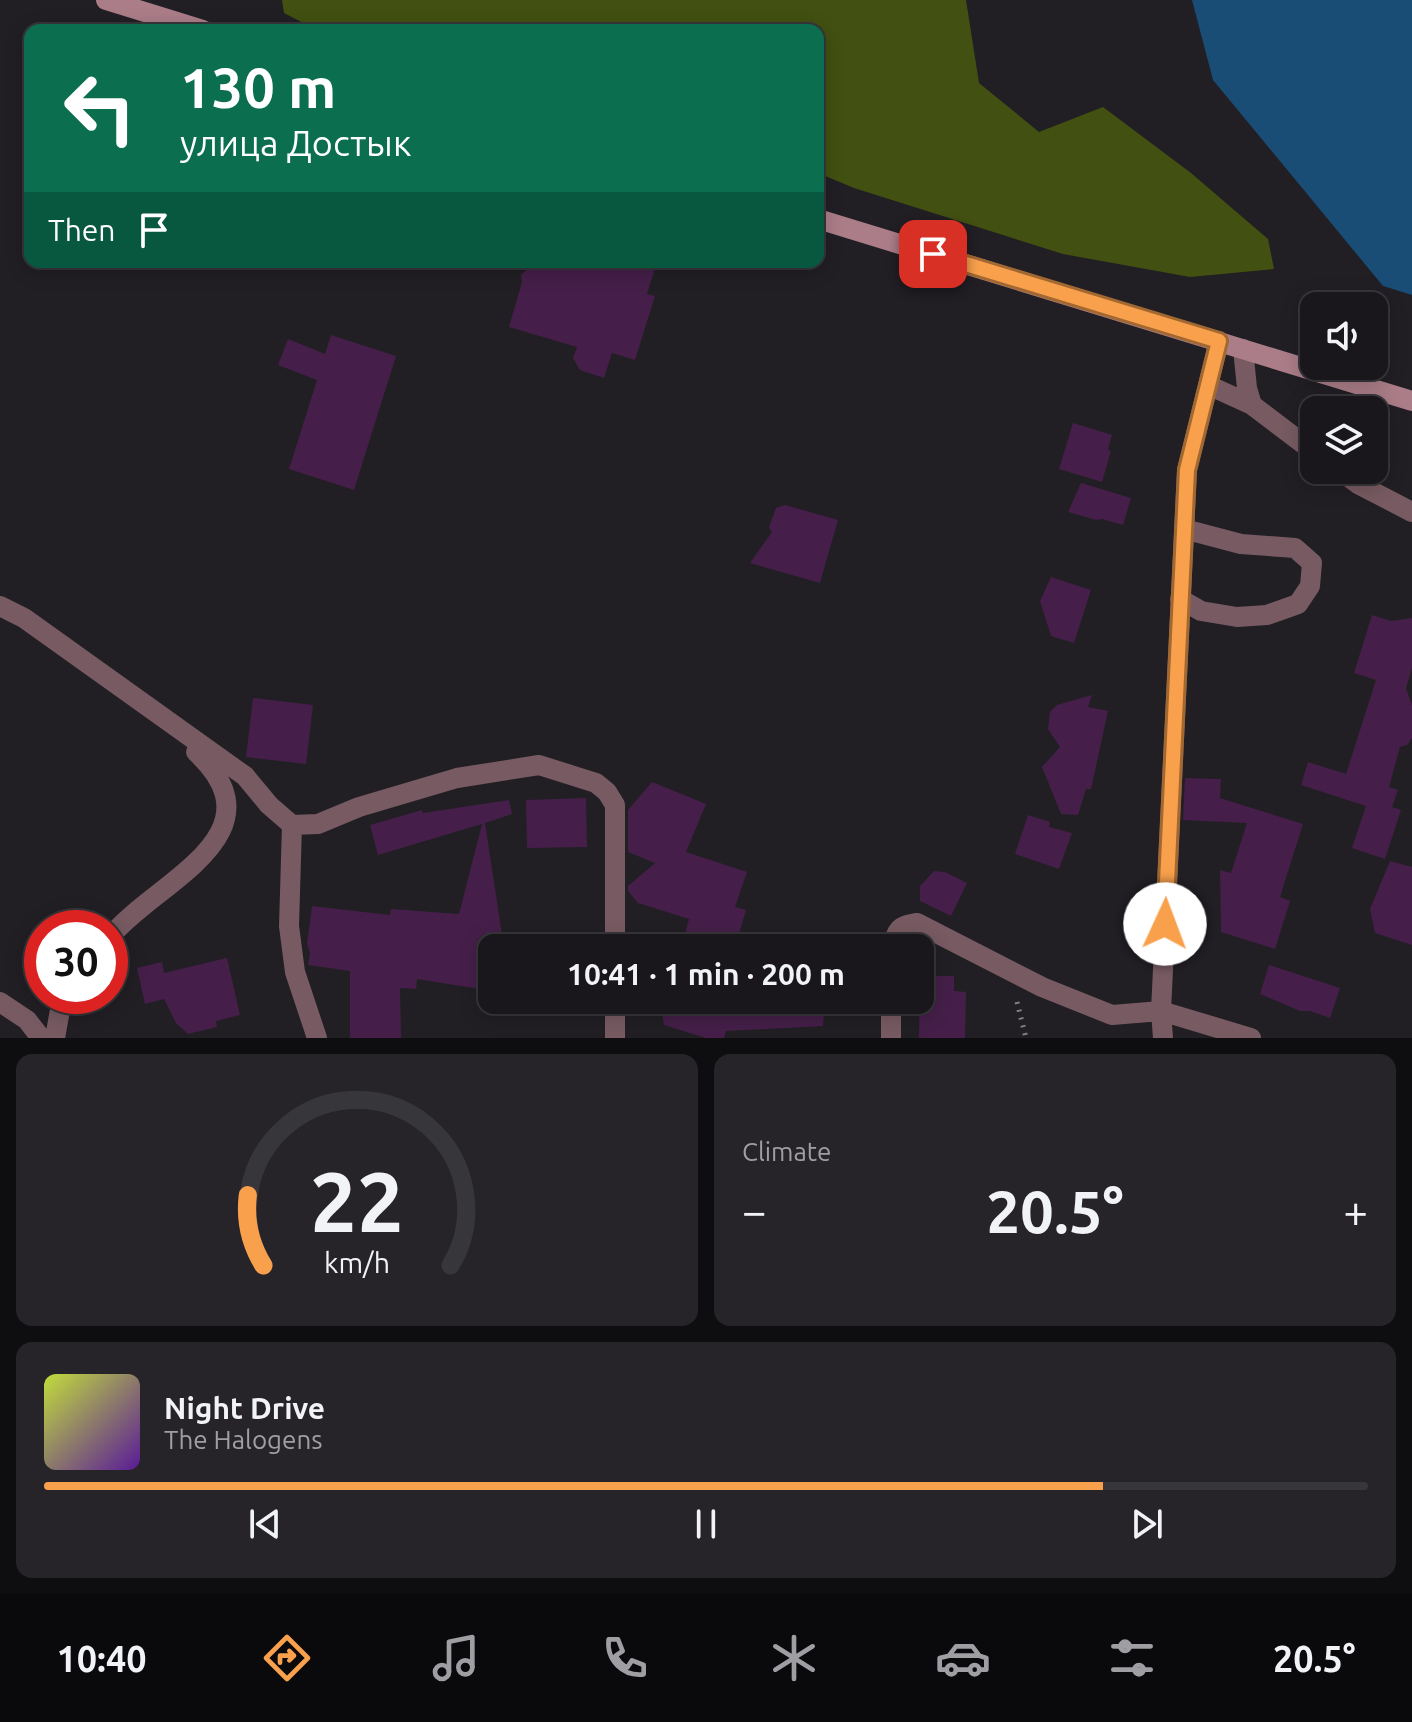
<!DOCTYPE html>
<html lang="en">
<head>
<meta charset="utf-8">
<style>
	body { margin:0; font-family:Ubuntu,sans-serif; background:#262428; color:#f1f3f6; height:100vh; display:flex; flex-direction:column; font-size:30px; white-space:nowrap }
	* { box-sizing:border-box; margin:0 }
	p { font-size:26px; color:#9f9fa3 }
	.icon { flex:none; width:44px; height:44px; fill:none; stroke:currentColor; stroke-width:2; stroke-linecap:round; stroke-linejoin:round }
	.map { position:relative; height:1038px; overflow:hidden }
	.panel { display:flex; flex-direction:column; gap:16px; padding:16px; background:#0e0d0f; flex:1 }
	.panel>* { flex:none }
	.hud { position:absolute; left:24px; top:24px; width:800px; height:244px; border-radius:16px; box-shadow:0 4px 20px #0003,0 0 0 2px #37363a; background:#0b6e4f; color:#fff; overflow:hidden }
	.tools { position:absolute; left:1300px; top:292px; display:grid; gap:16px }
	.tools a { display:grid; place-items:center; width:88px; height:88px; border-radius:16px; background:#19171b; box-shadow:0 4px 20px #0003,0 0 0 2px #37363a; font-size:40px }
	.speed { position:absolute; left:24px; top:910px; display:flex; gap:16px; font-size:40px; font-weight:700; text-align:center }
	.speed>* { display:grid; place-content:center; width:104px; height:104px; border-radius:50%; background:#19171b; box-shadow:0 4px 20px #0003,0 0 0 2px #37363a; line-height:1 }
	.speed .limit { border:12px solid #d22; background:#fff; color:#111 }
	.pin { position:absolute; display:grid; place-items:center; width:68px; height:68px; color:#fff; margin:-34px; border-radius:16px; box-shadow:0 4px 12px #0006 }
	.me { position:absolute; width:88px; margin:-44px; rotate:2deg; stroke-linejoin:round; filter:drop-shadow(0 0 6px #0008) }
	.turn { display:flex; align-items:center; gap:28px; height:168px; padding:0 24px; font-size:36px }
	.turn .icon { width:104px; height:104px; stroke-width:2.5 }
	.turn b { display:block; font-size:56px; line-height:68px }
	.then { display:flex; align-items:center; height:76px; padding:0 24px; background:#0003; gap:16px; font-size:30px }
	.big { font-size:60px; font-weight:700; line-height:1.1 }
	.panel .card { flex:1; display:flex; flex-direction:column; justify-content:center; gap:12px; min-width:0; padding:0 28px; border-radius:16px; background:#262428 }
	.panel .dial { align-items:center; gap:0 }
	.dial svg { height:208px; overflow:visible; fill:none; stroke:#37363a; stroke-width:7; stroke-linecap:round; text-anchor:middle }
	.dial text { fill:#f1f3f6; stroke:none }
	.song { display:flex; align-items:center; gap:24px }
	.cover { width:96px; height:96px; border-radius:12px; background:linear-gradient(135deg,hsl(70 70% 55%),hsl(270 70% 35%)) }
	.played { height:8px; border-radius:4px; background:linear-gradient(90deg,#f9a04c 80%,#37363a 80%) }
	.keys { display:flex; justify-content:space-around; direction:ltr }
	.heat { display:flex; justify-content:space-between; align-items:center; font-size:44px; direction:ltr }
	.panel .tiles { flex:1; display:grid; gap:16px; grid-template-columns:1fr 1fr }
	.card:last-child { grid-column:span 2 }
	.trip { position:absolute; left:478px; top:934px; width:456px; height:80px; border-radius:16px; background:#19171b; box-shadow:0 4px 20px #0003,0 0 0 2px #37363a; font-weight:700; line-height:80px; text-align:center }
	.menu { display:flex; height:128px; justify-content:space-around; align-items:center; background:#0a090b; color:#9f9fa3 }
	.menu .icon { width:56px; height:56px }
	.menu .active { color:#f9a04c }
	.menu b { font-size:36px; color:#f1f3f6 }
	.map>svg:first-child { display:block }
</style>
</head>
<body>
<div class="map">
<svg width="1412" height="1038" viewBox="0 0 1412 1038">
	<rect width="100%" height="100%" fill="#211f24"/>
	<path fill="#425011" d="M282,0H966L979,83L1039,132L1103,107L1191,173L1268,239L1274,269L1190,277L1063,254L854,188L818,173V30H317L284,13Z"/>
	<path fill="#194d75" d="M1192,0H1412V295L1383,286L1213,80Z"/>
	<path fill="#451f49" d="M535,262H657L647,294L655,296L635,360L612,353L604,378L580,370L573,358L577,347L509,327L522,282L521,275Z
		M331,335L396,356L354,490L289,469L317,380L278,365L288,339L325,354Z
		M1073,423L1112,435L1108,450L1111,451L1102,482L1059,469Z
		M1081,483L1131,498L1123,525L1102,519L1096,520L1068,512Z
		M785,505L838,520L820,583L750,563L772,532L769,527L776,508Z
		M1051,577L1091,590L1074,643L1051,636L1040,601Z
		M1372,615L1391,621L1412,618V668L1406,688L1412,705V738L1407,745L1400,747L1389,787L1398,790L1392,807L1401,810L1385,859L1352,848L1366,806L1301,785L1308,762L1346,774L1376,680L1354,673Z
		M1092,695L1088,707L1108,711L1091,789H1086L1078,815L1061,814L1042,767L1060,747L1048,729L1050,712L1057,705Z
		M253,698L313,705L306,764L246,757Z
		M1185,778L1221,779L1220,798L1303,824L1280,897L1290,901L1275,949L1221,932L1220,870L1231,873L1247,823L1183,820Z
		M652,782L706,804L686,852L747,872L735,907L746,910L735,948H681L689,919L638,903L628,891V886L655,863L628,852V810Z
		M586,798L587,847L527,848L526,800Z
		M509,800L512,814L485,823L504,948H492V991L417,979L416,989L400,988L401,1038H350V971L308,965L310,953L307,944L312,906L390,915L391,909L459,914L482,824L378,855L370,825L422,810L423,813Z
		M1028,815L1050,822L1049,827L1072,833L1059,869L1015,854Z
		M1390,861L1412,867V945L1375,933L1370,909Z
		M934,871L945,872L967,883L951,916L920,901V886Z
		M227,958L240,1015L216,1021L217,1027L188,1034L176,1023L164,999L145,1004L137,968L162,962L164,973Z
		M1269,965L1340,988L1330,1018L1310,1011H1300L1260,994Z
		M920,976H954V991L966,992L965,1038H919Z
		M660,1000H825L823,1026L726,1031L724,1038H706L664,1025Z"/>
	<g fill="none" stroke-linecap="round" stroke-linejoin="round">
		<path stroke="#838185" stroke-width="5" stroke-dasharray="2 6" stroke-linecap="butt" d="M1017,1002L1026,1038"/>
		<path stroke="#785b62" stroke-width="20" d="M1243,349L1247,388L1252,405L1314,452
			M1208,385L1252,405
			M1339,470L1358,484L1412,512
			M1180,599L1201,611L1237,617L1267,615L1298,604L1310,586L1312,563L1295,548L1241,544L1184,529
			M0,606L24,618L245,776L269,805L292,825L318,824L359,807L457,778L539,765L596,783L607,792L615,805V948
			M292,825L289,926L295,972L317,1038
			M110,937C155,882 285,835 196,752
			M892,948C897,929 898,926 917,923L1042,987L1112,1015L1161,1011L1251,1038
			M615,1000V1038
			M891,1000V1038
			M0,1002L27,1020L41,1038
			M55,1038L60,1010L66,996
			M1163,1038L1161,1011L1187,470L1219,341"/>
		<path stroke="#ab7d88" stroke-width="20" d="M106,0L203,30
			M818,219L1412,401"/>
	</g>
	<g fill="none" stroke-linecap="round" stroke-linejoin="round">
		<defs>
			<path id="route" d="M933,254L1219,341L1187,470L1165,924"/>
		</defs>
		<use href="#route" stroke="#a26831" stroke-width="20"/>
		<use href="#route" stroke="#f9a04c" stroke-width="14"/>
	</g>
</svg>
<div class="tools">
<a><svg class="icon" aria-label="sound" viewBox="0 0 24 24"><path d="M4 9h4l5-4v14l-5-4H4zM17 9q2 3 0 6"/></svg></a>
<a><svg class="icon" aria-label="layers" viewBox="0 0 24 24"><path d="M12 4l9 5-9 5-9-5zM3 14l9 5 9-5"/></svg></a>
</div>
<div class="speed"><div class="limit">30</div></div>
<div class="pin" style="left:933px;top:254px;background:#d93025"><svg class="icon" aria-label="arrive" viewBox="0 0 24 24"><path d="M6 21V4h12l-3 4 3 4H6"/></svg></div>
<svg class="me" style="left:1165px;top:924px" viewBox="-20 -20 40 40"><circle r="19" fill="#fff"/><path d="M0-13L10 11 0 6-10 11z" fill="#f9a04c"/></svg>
<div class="trip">10:41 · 1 min · 200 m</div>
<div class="hud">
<div class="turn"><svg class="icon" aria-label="left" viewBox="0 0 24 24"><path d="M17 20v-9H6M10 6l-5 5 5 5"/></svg><div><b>130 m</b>улица Достык</div></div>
<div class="then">Then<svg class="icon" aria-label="arrive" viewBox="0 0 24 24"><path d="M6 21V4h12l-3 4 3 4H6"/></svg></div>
</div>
</div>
<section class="panel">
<div class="tiles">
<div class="card dial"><svg viewBox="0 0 100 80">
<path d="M14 69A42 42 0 1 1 86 69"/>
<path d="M14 69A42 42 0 0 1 8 42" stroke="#f9a04c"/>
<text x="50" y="56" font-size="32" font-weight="700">22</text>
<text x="50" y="72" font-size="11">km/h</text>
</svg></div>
<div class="card"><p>Climate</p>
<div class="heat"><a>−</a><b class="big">20.5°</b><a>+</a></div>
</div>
<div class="card">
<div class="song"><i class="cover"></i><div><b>Night Drive</b><p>The Halogens</p></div></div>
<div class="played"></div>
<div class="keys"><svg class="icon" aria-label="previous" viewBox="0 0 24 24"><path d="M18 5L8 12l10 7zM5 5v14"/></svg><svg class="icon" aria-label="pause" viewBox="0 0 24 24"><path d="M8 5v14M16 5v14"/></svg><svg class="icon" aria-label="next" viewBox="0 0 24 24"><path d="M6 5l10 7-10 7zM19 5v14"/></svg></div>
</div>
</div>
</section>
<nav class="menu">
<b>10:40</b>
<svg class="icon active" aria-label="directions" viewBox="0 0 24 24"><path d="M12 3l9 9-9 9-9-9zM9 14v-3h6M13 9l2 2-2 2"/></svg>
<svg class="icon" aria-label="music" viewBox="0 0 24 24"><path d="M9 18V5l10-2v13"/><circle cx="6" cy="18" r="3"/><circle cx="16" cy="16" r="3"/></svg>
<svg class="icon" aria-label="phone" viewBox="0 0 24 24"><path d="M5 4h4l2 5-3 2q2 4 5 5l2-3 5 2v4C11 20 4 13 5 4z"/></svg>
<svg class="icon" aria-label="climate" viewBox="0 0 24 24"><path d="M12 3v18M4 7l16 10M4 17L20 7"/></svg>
<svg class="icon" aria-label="car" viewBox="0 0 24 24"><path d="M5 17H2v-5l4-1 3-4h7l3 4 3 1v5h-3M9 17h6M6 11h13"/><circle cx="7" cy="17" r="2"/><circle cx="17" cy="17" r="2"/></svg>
<svg class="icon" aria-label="filters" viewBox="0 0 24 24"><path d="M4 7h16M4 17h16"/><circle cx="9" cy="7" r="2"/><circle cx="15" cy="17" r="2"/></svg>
<b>20.5°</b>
</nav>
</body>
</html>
